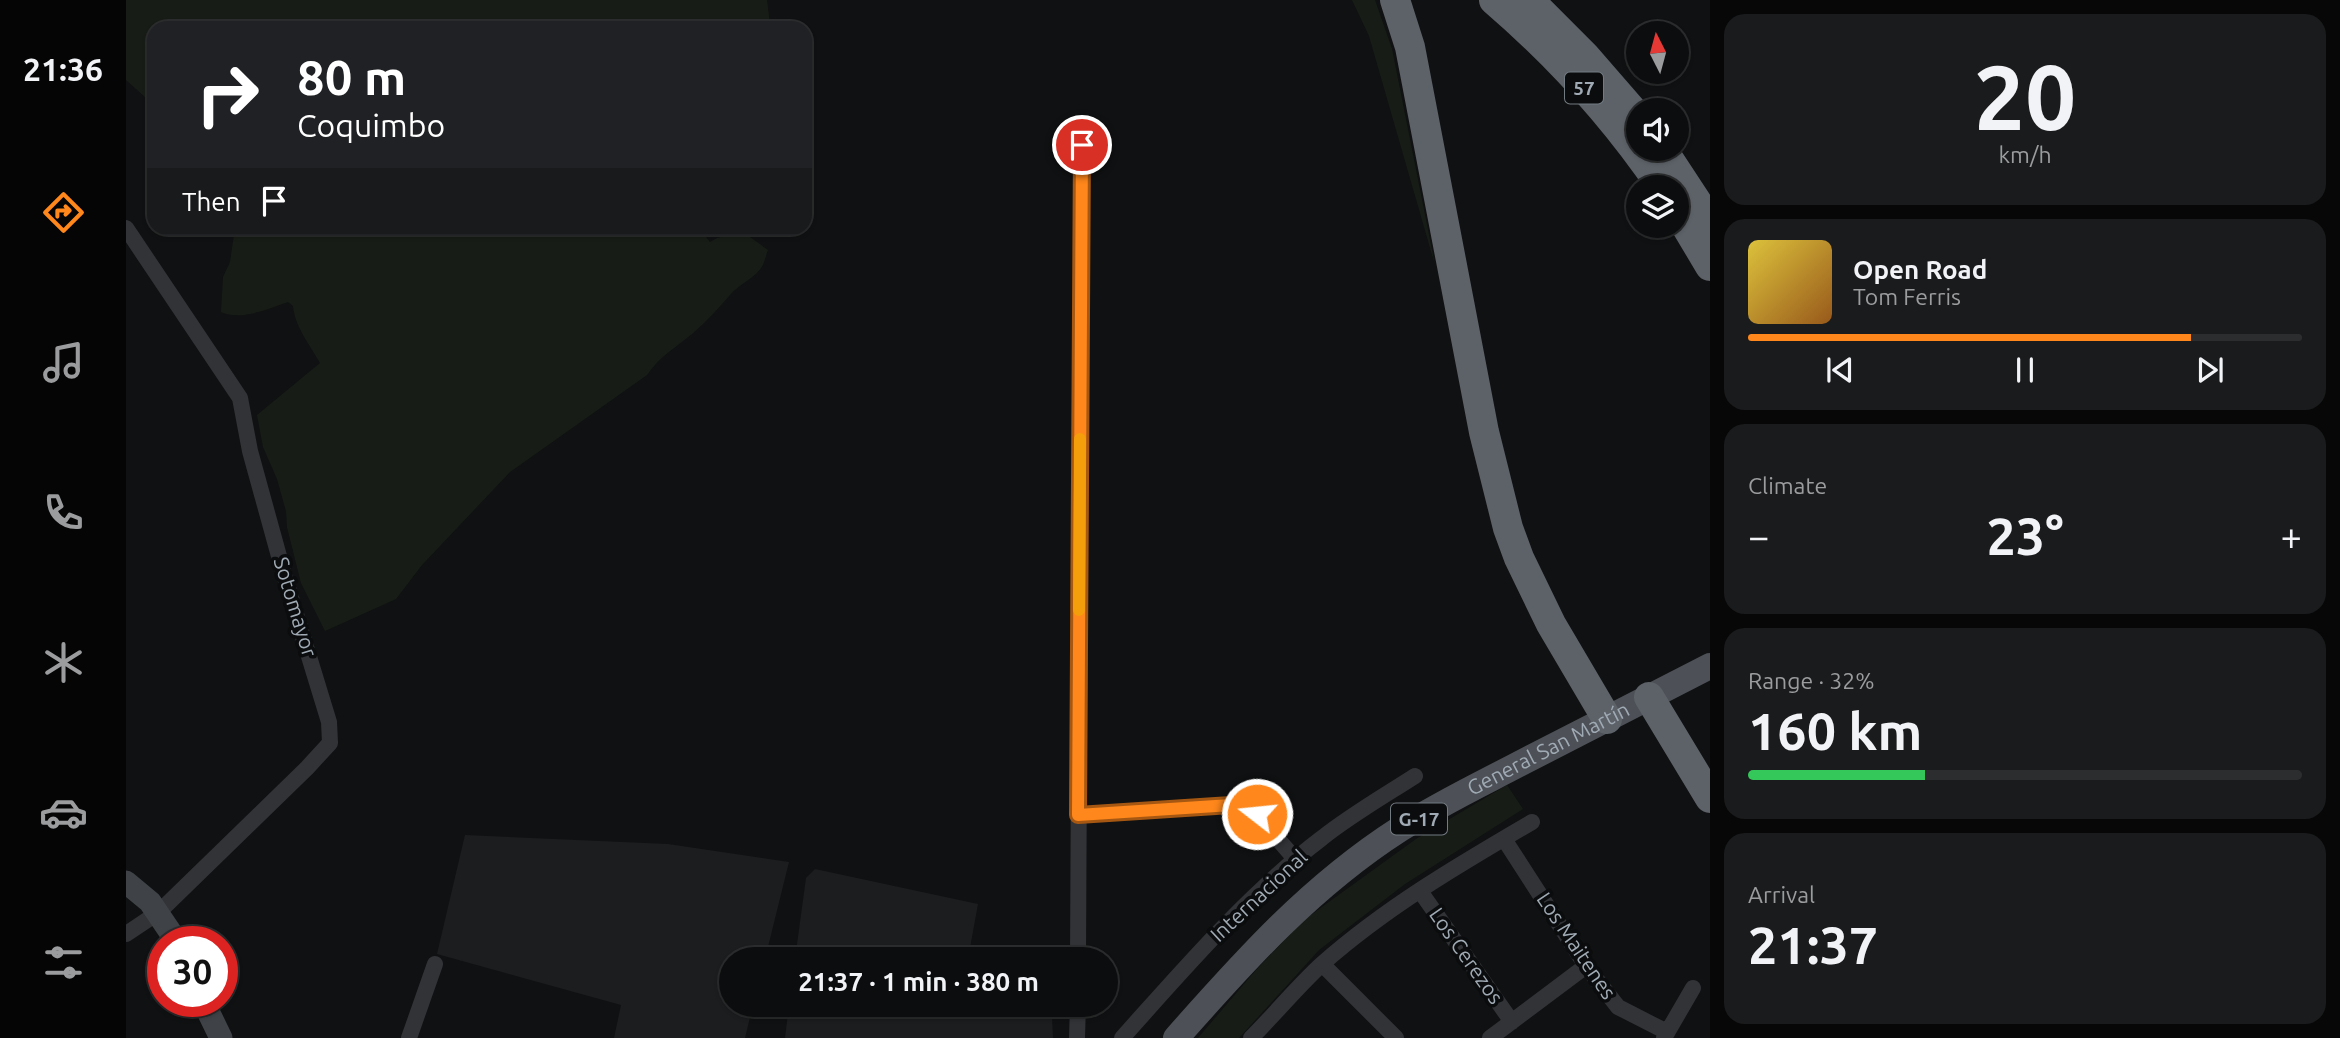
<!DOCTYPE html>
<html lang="en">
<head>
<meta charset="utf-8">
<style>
	body { margin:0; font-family:Ubuntu,sans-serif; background:#1a1b1c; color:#f1f3f6; height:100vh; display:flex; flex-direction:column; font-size:26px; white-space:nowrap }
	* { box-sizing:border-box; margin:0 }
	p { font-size:23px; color:#9a9c9e }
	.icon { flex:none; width:38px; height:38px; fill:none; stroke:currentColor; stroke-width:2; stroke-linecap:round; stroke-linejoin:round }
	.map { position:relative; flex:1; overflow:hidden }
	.side { display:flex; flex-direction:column; gap:14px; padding:14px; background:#070708; width:630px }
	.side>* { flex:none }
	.guide { position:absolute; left:21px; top:21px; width:665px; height:214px; border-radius:21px; box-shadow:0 2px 5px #0004,0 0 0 2px #2c2d2e; background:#202124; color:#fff; overflow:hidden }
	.needle { width:46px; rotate:354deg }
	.buttons { position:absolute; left:1500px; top:21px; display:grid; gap:14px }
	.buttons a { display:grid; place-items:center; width:63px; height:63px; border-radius:50%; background:#0c0d0e; box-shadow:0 2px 5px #0004,0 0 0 2px #2c2d2e; font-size:35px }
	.speed { position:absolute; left:21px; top:926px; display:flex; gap:14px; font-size:35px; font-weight:700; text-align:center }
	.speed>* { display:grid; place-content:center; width:91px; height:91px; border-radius:50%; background:#0c0d0e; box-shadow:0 2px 5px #0004,0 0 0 2px #2c2d2e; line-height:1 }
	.speed .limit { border:10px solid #d22; background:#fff; color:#111 }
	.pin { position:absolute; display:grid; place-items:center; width:60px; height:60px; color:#fff; margin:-30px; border:4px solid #fff; border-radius:50%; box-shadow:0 2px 7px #0007 }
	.me { position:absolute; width:77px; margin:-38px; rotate:286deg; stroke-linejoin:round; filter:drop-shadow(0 0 5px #0008) }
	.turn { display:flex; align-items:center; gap:24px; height:147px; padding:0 35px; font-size:32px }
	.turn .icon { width:91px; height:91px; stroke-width:2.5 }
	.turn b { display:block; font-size:49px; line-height:60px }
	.then { display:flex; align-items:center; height:66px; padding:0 35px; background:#0003; gap:14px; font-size:26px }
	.big { font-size:52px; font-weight:700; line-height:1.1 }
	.side .tile { flex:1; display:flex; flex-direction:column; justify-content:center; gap:10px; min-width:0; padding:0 24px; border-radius:21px; background:#1a1b1c }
	.side .dial { align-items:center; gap:0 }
	.dial b { font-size:91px; line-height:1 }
	.song { display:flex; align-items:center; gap:21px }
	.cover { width:84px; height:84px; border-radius:10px; background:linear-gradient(135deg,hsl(50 70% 55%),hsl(30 70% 35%)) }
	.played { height:7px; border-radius:4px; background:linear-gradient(90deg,#ff871b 80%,#2c2d2e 80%) }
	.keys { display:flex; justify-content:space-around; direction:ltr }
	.heat { display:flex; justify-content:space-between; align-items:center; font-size:38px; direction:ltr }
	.charge { height:10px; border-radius:5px; background:linear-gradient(90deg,#34c759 32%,#2c2d2e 0) }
	.trip { position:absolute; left:593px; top:947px; width:399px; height:70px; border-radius:35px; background:#0c0d0e; box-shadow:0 2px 5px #0004,0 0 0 2px #2c2d2e; font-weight:700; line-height:70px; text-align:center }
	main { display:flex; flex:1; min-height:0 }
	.menu { display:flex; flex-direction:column; width:126px; justify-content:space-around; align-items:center; background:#050506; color:#9a9c9e }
	.menu .icon { width:49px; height:49px }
	.menu .active { color:#ff871b }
	.menu b { font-size:32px; color:#f1f3f6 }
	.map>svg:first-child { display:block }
</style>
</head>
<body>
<main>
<nav class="menu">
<b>21:36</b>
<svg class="icon active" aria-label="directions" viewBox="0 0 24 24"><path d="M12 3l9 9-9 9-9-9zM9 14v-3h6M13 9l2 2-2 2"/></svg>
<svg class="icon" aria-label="music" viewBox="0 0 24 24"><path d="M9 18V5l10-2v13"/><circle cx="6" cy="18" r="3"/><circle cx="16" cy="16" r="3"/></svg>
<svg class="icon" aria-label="phone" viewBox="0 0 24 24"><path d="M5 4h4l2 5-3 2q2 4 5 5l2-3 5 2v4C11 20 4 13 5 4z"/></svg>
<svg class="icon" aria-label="climate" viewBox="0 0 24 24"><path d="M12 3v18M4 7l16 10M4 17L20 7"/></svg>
<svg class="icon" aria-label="car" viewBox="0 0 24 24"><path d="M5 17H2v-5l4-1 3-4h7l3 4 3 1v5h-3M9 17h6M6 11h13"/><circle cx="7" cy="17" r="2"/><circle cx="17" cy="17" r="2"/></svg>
<svg class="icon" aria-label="filters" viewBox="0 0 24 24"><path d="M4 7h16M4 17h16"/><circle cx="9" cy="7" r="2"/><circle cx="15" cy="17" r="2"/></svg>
</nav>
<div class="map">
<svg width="1584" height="1038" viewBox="0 0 1584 1038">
	<rect width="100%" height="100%" fill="#101112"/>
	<path fill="#1c1d1f" d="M339,835L542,844L663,862L639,959H606V1004L627,1005L619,1038H488L495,1005L311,954Z
		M689,869L852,904L842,959H669L680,878Z
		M843,1004L887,1015L926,1017L927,1038H659L663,1005Z"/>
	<path fill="#171d16" d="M0,0H641L644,24L643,28H28V105L0,80Z
		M1226,0H1249L1266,49L1309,265L1243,36Z
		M109,228H573L584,242L591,238L617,232L642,250C640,255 639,260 637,265C630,278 613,284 604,295C592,309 580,322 566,334C549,348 533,357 521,375L384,472L296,565L270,599L199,631L175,583L161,527L160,511L151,479L137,447L131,415L194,363C184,345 169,327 167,306L162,302C142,309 115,321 95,312L97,277L104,262Z
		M1381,785L1397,809L1279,884L1193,950L1113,1038H1072L1130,970L1178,920L1290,839Z"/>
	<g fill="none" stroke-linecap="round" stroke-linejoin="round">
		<path stroke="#313337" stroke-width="16" d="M0,228L114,398L124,451L159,578L203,722L204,743L181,768L33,912L0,934
			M952,815L1105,805L1121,807L1131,815L1170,860
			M1378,839L1460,966L1492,1007L1541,1032
			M1294,891L1386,1022
			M952,959L956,145
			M1196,964L1270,1038
			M283,1038L309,964
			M951,1038L952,1004
			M996,1038C1058,969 1122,894 1196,838C1225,815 1258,796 1289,776
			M1125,1038C1149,1014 1171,987 1196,964C1259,908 1334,864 1406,822
			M1364,1038L1460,966
			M1538,1038L1567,988"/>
		<path stroke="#3f4347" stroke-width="23" d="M0,882L24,902L51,942
			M77,1001L95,1038"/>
		<path stroke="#4d5157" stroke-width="26" id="s1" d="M1050,1038C1119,960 1185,886 1274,829C1313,804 1355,784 1395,763C1458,731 1521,698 1584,666"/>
		<path stroke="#5d6269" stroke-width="30" d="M1269,0L1284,47L1358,432L1382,528L1393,558L1425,624L1481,719
			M1368,0C1432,55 1489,118 1536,187
			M1403,0L1459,56L1512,117
			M1536,149L1584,222
			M1550,209L1584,266
			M1523,697L1584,798"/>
	</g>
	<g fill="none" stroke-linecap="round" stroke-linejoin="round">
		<defs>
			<path id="route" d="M956,145L952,815L1105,805L1121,807L1131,814"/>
		</defs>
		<use href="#route" stroke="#a65812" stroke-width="18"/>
		<use href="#route" stroke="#ff871b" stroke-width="12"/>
		<path stroke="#f59e0b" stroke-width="12" d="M953,610L954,439"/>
	</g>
	<g text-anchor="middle" stroke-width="7" stroke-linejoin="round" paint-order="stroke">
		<g fill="#0b0c0d" stroke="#737b82" stroke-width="2">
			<rect x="1439" y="72.5" width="38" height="31" rx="5"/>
			<rect x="1265" y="803.5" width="56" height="31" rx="5"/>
		</g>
		<g font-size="19" font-weight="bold" fill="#a0aab4">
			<text x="1458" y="95">57</text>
			<text x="1293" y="826">G-17</text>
		</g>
		<g font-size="21" fill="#a0aab4" stroke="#0b0c0d">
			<text transform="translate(169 607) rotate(73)" y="7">Sotomayor</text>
			<text dy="7" stroke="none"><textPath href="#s1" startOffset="476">General San Martín</textPath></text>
			<text transform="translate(1133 896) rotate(-43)" y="7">Internacional</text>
			<text transform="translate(1450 946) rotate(56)" y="7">Los Maitenes</text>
			<text transform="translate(1340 956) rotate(55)" y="7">Los Cerezos</text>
		</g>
	</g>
</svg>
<div class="buttons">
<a><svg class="needle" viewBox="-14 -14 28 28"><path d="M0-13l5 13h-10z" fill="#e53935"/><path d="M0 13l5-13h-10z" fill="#9a9c9e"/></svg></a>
<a><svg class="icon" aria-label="sound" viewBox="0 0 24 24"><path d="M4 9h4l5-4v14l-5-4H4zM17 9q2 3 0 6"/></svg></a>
<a><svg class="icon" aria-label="layers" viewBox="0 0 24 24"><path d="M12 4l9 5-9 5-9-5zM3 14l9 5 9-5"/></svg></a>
</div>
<div class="speed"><div class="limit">30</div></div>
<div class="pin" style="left:956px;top:145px;background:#d93025"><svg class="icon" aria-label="arrive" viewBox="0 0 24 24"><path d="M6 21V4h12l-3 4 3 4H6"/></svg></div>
<svg class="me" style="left:1131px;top:814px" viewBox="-20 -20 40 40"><circle r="17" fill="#ff871b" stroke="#fff" stroke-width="3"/><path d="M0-11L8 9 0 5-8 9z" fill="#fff"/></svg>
<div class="trip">21:37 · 1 min · 380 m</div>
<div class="guide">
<div class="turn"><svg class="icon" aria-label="right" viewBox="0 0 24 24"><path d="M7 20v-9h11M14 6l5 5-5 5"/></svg><div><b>80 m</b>Coquimbo</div></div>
<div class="then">Then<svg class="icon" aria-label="arrive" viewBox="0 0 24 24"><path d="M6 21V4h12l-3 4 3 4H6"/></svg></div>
</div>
</div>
<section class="side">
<div class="tile dial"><b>20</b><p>km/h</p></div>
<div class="tile">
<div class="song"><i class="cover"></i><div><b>Open Road</b><p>Tom Ferris</p></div></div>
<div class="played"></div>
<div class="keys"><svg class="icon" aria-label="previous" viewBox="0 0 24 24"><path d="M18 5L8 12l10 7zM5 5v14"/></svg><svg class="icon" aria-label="pause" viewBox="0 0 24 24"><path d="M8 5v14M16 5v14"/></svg><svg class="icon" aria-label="next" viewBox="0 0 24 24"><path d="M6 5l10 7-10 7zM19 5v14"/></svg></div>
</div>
<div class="tile"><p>Climate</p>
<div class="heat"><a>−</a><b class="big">23°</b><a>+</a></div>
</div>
<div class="tile"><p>Range · 32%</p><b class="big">160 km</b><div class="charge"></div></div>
<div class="tile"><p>Arrival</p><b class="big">21:37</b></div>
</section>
</main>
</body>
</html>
